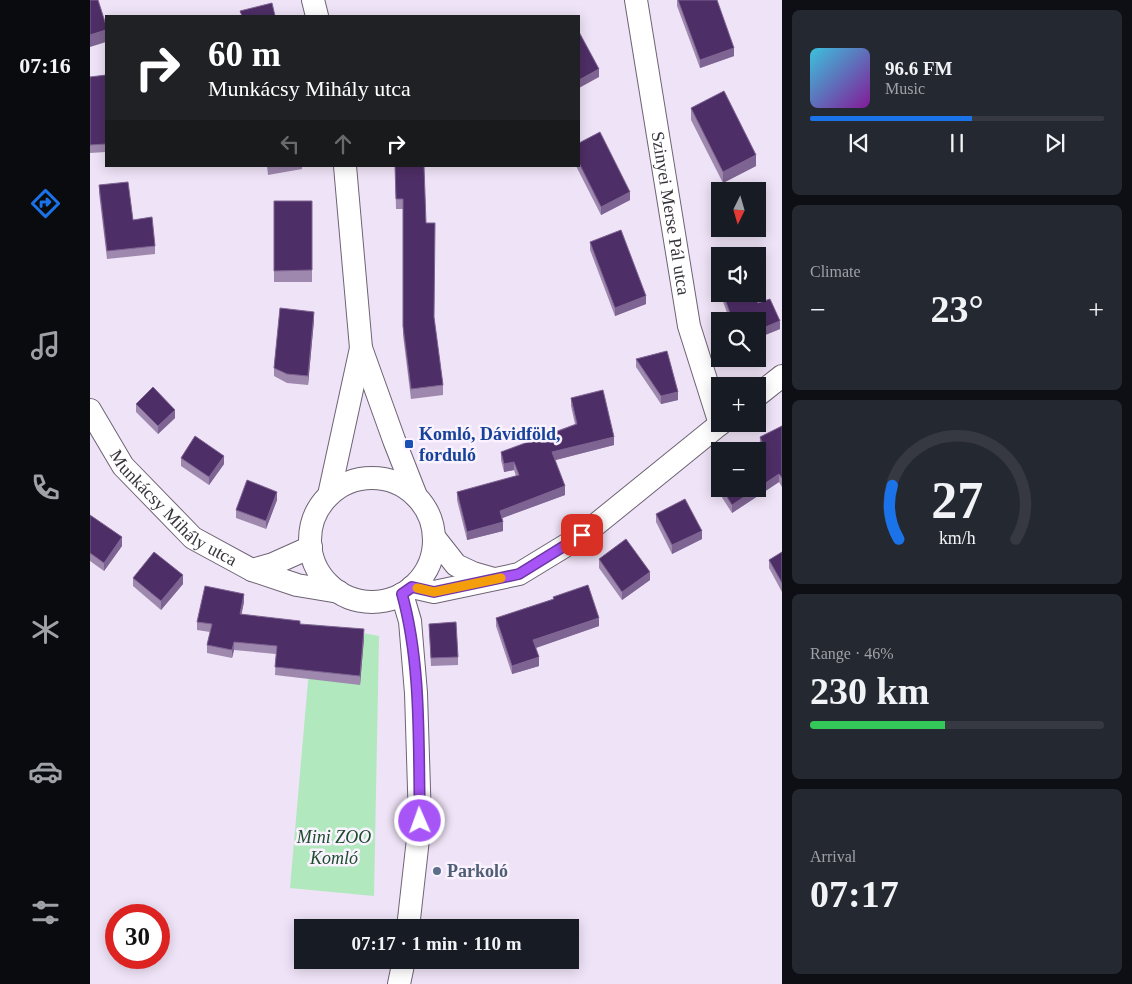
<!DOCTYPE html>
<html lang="en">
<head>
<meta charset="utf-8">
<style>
	body { margin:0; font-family:Georgia,serif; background:#242831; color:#f1f3f6; height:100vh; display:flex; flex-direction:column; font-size:19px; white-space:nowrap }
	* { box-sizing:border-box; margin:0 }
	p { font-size:16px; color:#9ea1a6 }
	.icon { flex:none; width:28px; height:28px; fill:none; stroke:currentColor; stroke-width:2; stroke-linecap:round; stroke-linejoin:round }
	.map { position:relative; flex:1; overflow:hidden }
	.drawer { display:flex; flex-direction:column; gap:10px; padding:10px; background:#0d0f14; width:350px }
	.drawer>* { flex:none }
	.top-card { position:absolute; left:15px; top:15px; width:475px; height:152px; border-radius:0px; box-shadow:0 2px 12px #0003; background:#202124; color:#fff; overflow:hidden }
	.needle { width:32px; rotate:185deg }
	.controls { position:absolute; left:621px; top:182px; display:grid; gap:10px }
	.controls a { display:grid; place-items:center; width:55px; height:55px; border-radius:0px; background:#171b24; box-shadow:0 2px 12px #0003; font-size:25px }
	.speed { position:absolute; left:15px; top:904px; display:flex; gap:10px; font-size:25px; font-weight:700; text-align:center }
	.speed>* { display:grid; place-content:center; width:65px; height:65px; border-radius:50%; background:#171b24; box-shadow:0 2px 12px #0003; line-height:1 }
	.speed .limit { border:8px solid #d22; background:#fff; color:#111 }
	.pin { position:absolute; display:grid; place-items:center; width:42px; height:42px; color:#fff; margin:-21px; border-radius:10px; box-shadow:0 2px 8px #0006 }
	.me { position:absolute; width:55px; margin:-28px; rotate:358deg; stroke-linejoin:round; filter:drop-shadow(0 0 4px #0008) }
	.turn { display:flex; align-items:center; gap:18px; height:105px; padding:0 20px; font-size:22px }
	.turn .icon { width:65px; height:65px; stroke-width:2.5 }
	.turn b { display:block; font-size:35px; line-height:42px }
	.lanes { display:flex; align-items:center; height:48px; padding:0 20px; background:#0003; justify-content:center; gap:25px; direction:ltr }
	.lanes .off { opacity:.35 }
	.big { font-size:38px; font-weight:700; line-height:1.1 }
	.drawer .tile { flex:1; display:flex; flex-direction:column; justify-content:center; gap:8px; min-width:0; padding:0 18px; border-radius:8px; background:#242831 }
	.drawer .dial { align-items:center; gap:0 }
	.dial svg { height:130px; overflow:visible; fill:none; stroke:#363941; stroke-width:7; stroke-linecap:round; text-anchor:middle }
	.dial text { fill:#f1f3f6; stroke:none }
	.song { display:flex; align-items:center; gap:15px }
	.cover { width:60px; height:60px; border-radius:8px; background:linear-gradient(135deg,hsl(190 70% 55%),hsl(290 70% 35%)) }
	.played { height:5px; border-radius:2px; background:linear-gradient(90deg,#1a73e8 55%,#363941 55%) }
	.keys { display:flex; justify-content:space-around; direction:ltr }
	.heat { display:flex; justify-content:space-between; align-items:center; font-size:28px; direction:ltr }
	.charge { height:8px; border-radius:4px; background:linear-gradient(90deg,#34c759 46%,#363941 0) }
	.trip { position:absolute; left:204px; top:919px; width:285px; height:50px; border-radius:0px; background:#171b24; box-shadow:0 2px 12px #0003; font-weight:700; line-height:50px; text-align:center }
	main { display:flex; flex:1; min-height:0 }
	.menu { display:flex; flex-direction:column; width:90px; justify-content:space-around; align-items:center; background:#090b0e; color:#9ea1a6 }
	.menu .icon { width:35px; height:35px }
	.menu .selected { color:#1a73e8 }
	.menu b { font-size:22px; color:#f1f3f6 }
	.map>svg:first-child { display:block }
</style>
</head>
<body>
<main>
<nav class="menu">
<b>07:16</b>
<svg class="icon selected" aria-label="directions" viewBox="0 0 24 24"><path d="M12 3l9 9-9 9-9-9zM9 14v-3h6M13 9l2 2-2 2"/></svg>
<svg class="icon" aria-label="music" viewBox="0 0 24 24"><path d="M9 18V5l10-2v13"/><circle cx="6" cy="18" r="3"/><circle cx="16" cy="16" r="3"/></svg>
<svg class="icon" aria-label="phone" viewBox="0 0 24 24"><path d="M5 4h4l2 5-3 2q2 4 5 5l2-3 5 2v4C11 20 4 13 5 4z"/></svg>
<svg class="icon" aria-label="climate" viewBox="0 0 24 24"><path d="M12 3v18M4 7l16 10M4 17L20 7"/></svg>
<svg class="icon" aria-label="car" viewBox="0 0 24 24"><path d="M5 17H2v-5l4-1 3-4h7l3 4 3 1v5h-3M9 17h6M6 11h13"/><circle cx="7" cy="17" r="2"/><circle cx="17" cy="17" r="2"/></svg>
<svg class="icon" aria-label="filters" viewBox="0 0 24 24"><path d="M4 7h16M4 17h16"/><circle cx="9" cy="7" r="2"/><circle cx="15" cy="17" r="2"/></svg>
</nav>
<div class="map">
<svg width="692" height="984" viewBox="0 0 692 984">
	<rect width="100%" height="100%" fill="#efe3f7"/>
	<path fill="#b1e8be" d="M223,624L289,636L284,896L200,888Z"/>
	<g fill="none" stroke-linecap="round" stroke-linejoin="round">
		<defs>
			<g id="minor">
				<path d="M223,0L227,16"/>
				<path id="s1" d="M546,0L599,326L630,424"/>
				<path d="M255,166L271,348L304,440L326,496"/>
				<path d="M668,395L692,376"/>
				<path id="s2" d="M0,410L33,466L103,538L162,570L207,585L249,592"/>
				<circle cx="282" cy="540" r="62"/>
				<path d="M239,495L271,348"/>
				<path d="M344,537L366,565L383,573L404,579"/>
				<path d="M162,570L183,564L221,547"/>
				<path d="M322,587L344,592L429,574L493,535L630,424"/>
				<path d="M312,594L320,621L326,693L330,821L318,928"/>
				<path d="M309,984L314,960"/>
			</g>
		</defs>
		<use href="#minor" stroke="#6e6374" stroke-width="24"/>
		<use href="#minor" stroke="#fff" stroke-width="22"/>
	</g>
	<path fill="#9e88ae" d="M587,0H627L644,56L610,68L587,6Z
		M16,75V152L0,153V77Z
		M601,108L666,166L633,183L601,120Z
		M489,143L540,200L511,215L486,166H489Z
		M177,166H212V169L178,175Z
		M305,166L336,223L344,318L353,385V395L321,399L313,335V209H306Z
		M9,185L43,220L65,246V254L17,259L9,193Z
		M184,201H222V282H184Z
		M500,242L556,304L525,316L500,250Z
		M632,294H664L668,303L690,329L668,338V321H640L632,299Z
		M224,320L218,385L197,383L184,376V368Z
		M546,359L588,400L571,404L546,367Z
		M481,398L524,445L465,460L475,495L412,518L413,531L377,540L367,500V492L426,476L424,470L414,472L411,460V452L485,424L481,406Z
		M46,404L85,418L68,434L46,412Z
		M692,426V487L689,482L642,513L622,482V474L630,469V489H668L670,437Z
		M91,458L134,464L119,485L91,466Z
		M187,500L176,529L146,518V510Z
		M566,514L612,539L582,554L566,522Z
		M0,515L32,546L14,571L0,561Z
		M692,552V592L679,568V560Z
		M509,559L560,580L532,600L509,568Z
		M43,578L93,584L71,610L43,586Z
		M463,597L509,626L445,648L449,666L422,674L406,626V618L463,599Z
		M154,602L151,614L210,624L274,638L270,685L185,675L186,654L144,650L142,658L117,653V645L120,632L107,630V622Z
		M339,624L368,657V665L341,666Z"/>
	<path fill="#7e6492" d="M16,30V42L0,47V35Z
		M644,48V56L610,68V60Z
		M509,69V77L489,88V80Z
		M666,155V166L633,183V172Z
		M540,192V200L511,215V207Z
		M556,296V304L525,316V308Z
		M224,312V320L218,385V376Z
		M690,321V329L668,338V330Z
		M588,392V400L571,404V396Z
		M85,410V418L68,434V426Z
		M524,437V445L462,461V452Z
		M134,456V464L119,485V477Z
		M424,462V470L414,472V464Z
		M689,474V482L642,513V505Z
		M475,486V495L410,519V511Z
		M187,492V500L176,529V521Z
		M413,522V531L377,540V532Z
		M612,531V539L582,554V545Z
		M32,537V546L14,571V563Z
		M560,572V580L532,600V592Z
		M93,575V584L71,610V601Z
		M154,594V602L150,622V614Z
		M509,618V626L443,649V640Z
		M274,629V638L270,685V676Z
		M144,642V650L142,658V650Z
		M449,657V666L422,674V666Z"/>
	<path fill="#4e2e66" stroke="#7e6492" d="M0,0H8L16,25V30L0,35Z
		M588,0H627L644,48L610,60Z
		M182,3L185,16H152L150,11Z
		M489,32L509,69L489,80Z
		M16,75V144L0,145V77Z
		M634,91L666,155L633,172L601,108Z
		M510,132L540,192L511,207L489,163V143Z
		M305,166H334L336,223H345L344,317L353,385L321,389L313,326V199H306Z
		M38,182L43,220L62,217L65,246L17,251L9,185Z
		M184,201H222V270L184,271Z
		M531,230L556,296L525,308L500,242Z
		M633,294H664L668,303L680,299L690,321L668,330V321H643Z
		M190,308L224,312L218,376L197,374L184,368Z
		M577,351L588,392L571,396L546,359Z
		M63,387L85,410L68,426L46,404Z
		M513,390L524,437L462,452L475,486L410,511L413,522L377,532L367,492L429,475L424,462L414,464L411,452L487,424L481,398Z
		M692,426V478L689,474L668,488V451H657L672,442L670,437Z
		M105,436L134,456L119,477L91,458Z
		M630,469V486L622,474Z
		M157,480L187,492L176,521L146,510Z
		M632,489H666L642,505Z
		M595,499L612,531L582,545L566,514Z
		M0,515L32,537L14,563L0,553Z
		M536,539L560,572L532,592L509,559Z
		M64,552L93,575L71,601L43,578Z
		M692,552V583L679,560Z
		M498,585L509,618L443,640L449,657L422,666L406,618L464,599L463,597Z
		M115,586L154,594L150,614L210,621V624L274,629L270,676L185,667L187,646L144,642L142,650L117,645L122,624L107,622Z
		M366,622L368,657L341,658L339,624Z"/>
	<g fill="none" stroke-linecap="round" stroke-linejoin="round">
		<defs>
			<path id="route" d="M330,821C328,747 332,666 312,594L322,587L344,592L429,574L492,535"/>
		</defs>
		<use href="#route" stroke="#6d37a1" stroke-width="12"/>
		<use href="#route" stroke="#a855f7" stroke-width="9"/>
		<path stroke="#f59e0b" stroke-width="9" d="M327,588L344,592L411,578"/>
	</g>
	<rect fill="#1a4fb4" stroke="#faf2fe" stroke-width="2" x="314" y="439" width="10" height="10" rx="2.5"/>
	<circle fill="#5c6f8a" stroke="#faf2fe" stroke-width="2" cx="347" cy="871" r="5"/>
	<g text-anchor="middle" stroke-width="5" stroke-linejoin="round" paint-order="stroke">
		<g font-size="18" fill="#38343b" stroke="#faf2fe">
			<text dy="6" stroke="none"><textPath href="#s1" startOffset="216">Szinyei Merse Pál utca</textPath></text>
			<text dy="6" stroke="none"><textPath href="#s2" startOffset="131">Munkácsy Mihály utca</textPath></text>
		</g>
		<g font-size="18" font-weight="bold" fill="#164399" stroke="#faf2fe" text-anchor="start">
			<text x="329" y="440">Komló, Dávidföld,<tspan x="329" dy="21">forduló</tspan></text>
		</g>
		<g font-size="18" font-style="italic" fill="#1c4d2c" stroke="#faf2fe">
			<text x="244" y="843">Mini ZOO<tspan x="244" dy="21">Komló</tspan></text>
		</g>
		<g font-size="18" font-weight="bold" fill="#4e5e75" stroke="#faf2fe" text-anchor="start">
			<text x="357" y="877">Parkoló</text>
		</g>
	</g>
</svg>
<div class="controls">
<a><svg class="needle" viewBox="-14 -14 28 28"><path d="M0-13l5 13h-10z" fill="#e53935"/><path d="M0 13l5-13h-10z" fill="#9ea1a6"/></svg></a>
<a><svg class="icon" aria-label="sound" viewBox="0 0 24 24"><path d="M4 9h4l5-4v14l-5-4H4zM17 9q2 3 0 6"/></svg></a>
<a><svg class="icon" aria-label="search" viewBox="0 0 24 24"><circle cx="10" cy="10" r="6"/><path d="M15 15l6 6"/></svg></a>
<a>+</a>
<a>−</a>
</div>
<div class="speed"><div class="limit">30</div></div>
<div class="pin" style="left:492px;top:535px;background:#d93025"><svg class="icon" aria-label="arrive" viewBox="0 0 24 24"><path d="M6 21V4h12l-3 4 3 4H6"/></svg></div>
<svg class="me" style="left:330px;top:821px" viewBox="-20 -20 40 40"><circle r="17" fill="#a855f7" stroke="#fff" stroke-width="3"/><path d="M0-11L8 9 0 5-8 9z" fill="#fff"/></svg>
<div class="trip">07:17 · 1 min · 110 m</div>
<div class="top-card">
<div class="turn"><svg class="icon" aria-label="right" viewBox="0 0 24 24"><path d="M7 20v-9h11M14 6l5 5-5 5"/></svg><div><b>60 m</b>Munkácsy Mihály utca</div></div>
<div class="lanes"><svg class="icon off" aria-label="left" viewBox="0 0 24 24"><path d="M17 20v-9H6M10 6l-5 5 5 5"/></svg><svg class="icon off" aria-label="ahead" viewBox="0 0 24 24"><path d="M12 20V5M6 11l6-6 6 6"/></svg><svg class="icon" aria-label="right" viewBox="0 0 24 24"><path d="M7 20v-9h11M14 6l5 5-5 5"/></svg></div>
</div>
</div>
<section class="drawer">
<div class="tile">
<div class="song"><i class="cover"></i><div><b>96.6 FM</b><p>Music</p></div></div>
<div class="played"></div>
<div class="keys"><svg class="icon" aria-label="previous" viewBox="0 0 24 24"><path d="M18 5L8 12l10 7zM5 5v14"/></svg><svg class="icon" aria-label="pause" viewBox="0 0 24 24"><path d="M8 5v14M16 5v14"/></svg><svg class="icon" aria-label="next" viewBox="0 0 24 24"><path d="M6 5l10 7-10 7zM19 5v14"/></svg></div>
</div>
<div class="tile"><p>Climate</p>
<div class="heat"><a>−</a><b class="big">23°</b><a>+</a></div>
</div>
<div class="tile dial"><svg viewBox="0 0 100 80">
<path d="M14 69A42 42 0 1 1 86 69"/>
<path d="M14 69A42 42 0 0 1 10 36" stroke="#1a73e8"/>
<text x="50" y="56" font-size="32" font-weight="700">27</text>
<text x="50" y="72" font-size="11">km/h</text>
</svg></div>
<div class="tile"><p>Range · 46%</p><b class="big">230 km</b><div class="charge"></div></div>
<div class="tile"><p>Arrival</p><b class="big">07:17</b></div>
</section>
</main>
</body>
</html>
